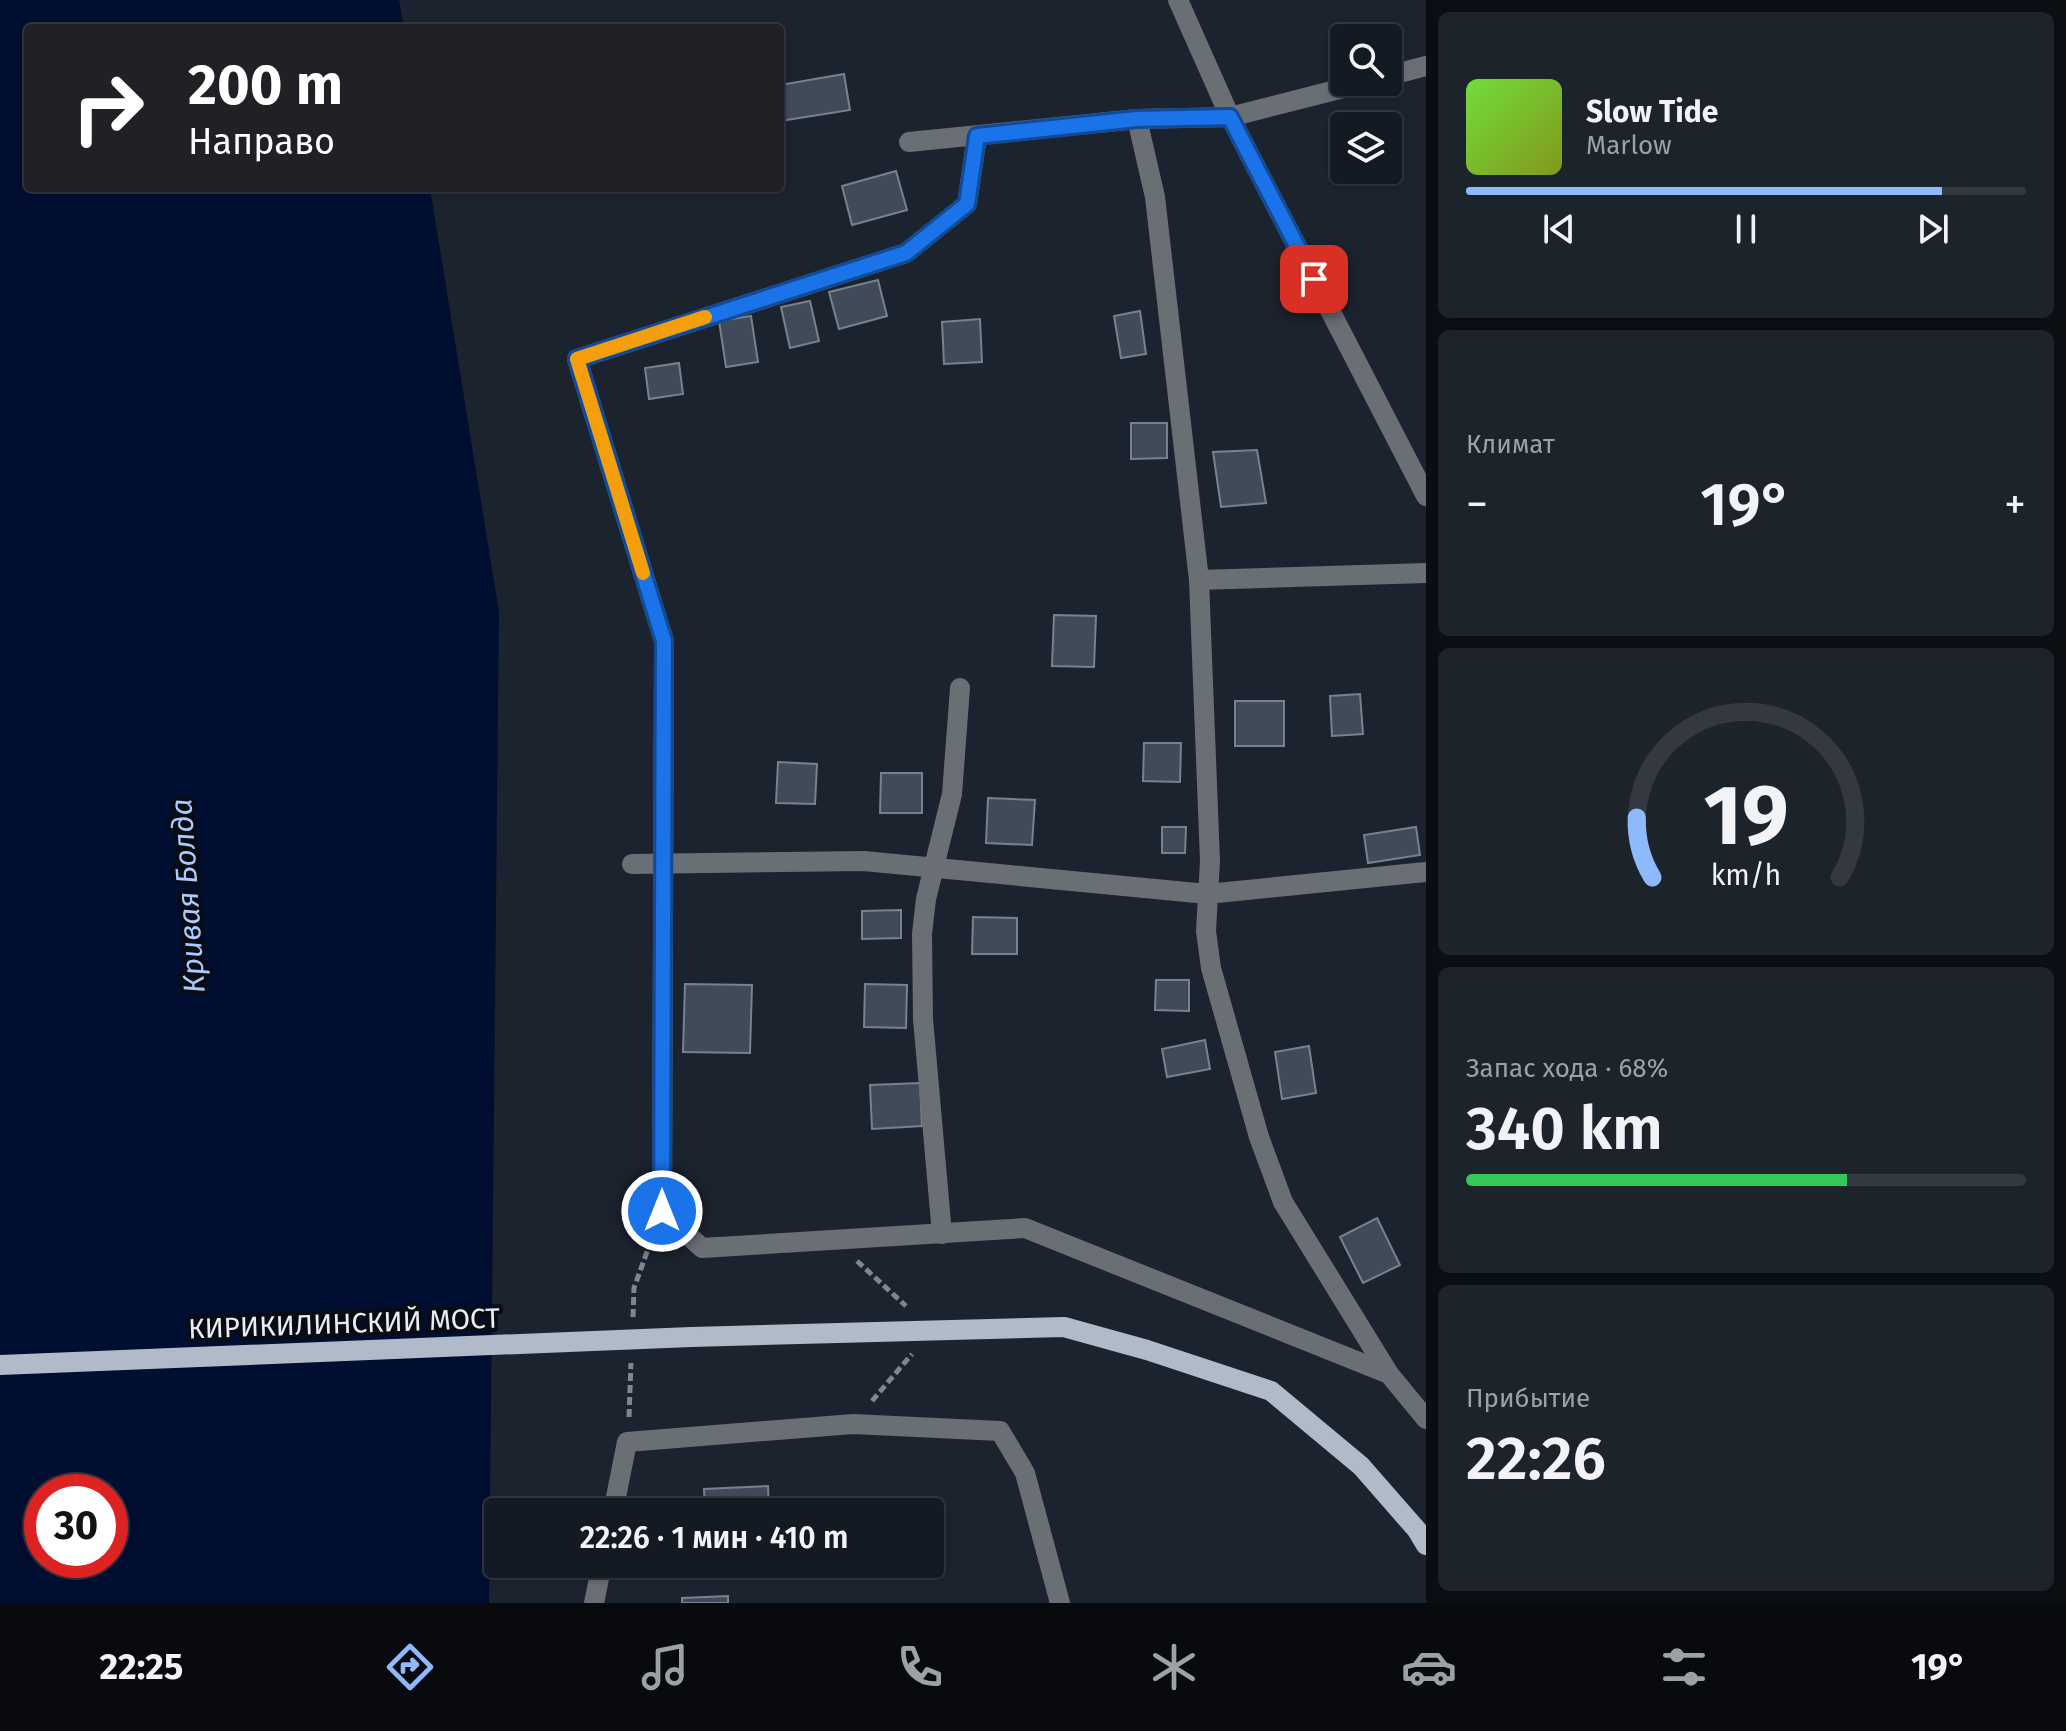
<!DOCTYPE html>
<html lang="ru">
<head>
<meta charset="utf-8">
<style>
	body { margin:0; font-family:"Fira Sans",sans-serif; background:#1d232b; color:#f1f3f6; height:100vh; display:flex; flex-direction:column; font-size:30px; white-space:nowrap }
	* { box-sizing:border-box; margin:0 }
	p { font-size:26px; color:#9da1a6 }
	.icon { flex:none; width:44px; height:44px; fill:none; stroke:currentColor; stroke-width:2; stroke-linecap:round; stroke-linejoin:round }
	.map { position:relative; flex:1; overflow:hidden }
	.side { display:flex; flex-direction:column; gap:12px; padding:12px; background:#0b0e13; width:640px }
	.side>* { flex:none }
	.top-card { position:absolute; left:24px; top:24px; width:760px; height:168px; border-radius:8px; box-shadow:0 2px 6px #0004,0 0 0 2px #333841; background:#202124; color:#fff; overflow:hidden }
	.fabs { position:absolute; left:1330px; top:24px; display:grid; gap:16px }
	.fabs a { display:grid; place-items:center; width:72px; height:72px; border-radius:8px; background:#141a23; box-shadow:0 2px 6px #0004,0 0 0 2px #333841; font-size:40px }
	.speed { position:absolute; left:24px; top:1474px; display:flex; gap:16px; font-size:40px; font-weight:700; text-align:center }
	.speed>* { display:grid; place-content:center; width:104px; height:104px; border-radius:50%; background:#141a23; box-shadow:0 2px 6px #0004,0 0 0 2px #333841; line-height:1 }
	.speed .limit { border:12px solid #d22; background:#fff; color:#111 }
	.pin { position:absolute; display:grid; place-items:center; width:68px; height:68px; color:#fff; margin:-34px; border-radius:16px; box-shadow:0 4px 12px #0006 }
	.me { position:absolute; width:88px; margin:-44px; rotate:0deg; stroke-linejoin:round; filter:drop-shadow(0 0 6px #0008) }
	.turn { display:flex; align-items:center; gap:28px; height:168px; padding:0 32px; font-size:36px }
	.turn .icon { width:104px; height:104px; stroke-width:2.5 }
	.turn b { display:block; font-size:56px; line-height:68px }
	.big { font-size:60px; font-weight:600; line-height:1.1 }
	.side .widget { flex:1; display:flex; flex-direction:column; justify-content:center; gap:12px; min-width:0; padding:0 28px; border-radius:12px; background:#1d232b }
	.side .dial { align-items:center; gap:0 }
	.dial svg { height:208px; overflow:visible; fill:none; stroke:#333841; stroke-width:7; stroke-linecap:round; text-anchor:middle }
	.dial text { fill:#f1f3f6; stroke:none }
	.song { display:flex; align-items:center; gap:24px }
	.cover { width:96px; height:96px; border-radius:12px; background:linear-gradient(135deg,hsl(100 70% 55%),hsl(70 70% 35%)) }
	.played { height:8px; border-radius:4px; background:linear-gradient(90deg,#8eb9fc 85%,#333841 85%) }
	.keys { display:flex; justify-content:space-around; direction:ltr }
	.heat { display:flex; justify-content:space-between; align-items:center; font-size:44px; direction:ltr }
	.charge { height:12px; border-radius:6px; background:linear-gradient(90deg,#34c759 68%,#333841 0) }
	.trip { position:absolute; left:484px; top:1498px; width:460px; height:80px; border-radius:8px; background:#141a23; box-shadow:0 2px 6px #0004,0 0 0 2px #333841; font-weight:600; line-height:80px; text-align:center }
	.dock { display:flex; height:128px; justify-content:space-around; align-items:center; background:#080a0e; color:#9da1a6 }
	.dock .icon { width:56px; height:56px }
	.dock .selected { color:#8eb9fc }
	.dock b { font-size:36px; color:#f1f3f6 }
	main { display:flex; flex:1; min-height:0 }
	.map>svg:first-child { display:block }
</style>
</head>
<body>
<main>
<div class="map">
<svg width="1426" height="1603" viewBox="0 0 1426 1603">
	<rect width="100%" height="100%" fill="#1b232f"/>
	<path fill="#000e31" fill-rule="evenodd" d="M0,0H399L404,28H28V188H430L499,612L489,1603H0ZM42,1492H110V1560H42Z"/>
	<path fill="#414a58" stroke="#778190" stroke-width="2" d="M844,74L850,110L780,121V85Z
		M896,171L907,210L852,225L842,186Z
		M878,280L887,316L839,329L829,292Z
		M810,301L819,341L790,348L781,307Z
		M1140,311L1146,354L1121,358L1114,316Z
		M751,316L758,362L726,367L719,321Z
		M980,319L982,362L944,364L942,322Z
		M679,363L683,394L649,399L645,368Z
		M1131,423H1167V458L1131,459Z
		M1257,450L1266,503L1221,507L1213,452Z
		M1054,615L1096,616L1094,667L1052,666Z
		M1360,694L1363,734L1332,736L1330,696Z
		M1235,701H1284V746H1235Z
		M1144,743H1181L1180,782L1143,781Z
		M778,762L817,764L815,804L776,803Z
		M881,773H922V813H880Z
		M988,798L1035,800L1032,845L986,843Z
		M1162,827H1186L1185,853H1162Z
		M1416,827L1420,855L1368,863L1364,835Z
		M901,910V938L862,939V911Z
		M973,917L1017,918V954H972Z
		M1156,980H1189V1011L1155,1010Z
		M685,984L752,985L750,1053L683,1052Z
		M865,984L907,985L906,1028L864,1027Z
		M1205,1040L1210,1069L1167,1077L1162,1049Z
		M1309,1046L1316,1093L1282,1099L1275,1052Z
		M920,1083L922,1126L872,1129L870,1085Z
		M1377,1218L1400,1265L1363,1283L1340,1237Z
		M768,1486L769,1512H705L704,1489Z
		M728,1596V1603H682V1598Z"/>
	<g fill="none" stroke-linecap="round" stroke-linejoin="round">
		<path stroke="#7f8690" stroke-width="5" stroke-dasharray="8 4" stroke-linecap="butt" d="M857,1261L906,1306
			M633,1317L634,1288L653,1235
			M872,1401L912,1354
			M629,1417L631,1363"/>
		<path stroke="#6a6e75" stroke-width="20" d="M1178,0L1230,117L1426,496
			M1388,76L1426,66
			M1137,119L1155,197L1199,580L1210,861L1206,931L1211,968L1259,1137L1283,1202L1389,1374L1426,1419
			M977,136L967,204L906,253L577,359L664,641L662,1211L702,1248L1025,1228L1389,1374
			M909,142L1137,119L1230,117L1367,82
			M1199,580L1426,573
			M632,864L864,861L1207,894L1426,872
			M942,1234L923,1019L922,934L926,899L952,794L960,688
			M613,1512L627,1442L853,1424L1000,1431L1025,1473L1060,1603
			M594,1603L602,1564"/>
		<path stroke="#b1bac8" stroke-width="20" d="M691,1337L1064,1327L1147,1350L1271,1391L1361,1466L1417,1530L1426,1545"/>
		<path stroke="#b1bac8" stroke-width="20" d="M0,1365L691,1337"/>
	</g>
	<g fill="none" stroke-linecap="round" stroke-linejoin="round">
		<defs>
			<path id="route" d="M662,1211L664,641L577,359L906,253L967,204L977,136L1137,119L1230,117L1314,279"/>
		</defs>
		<use href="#route" stroke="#114b97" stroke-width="20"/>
		<use href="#route" stroke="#1a73e8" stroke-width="14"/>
		<path stroke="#f59e0b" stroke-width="14" d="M643,573L577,359L705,317"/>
	</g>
	<g text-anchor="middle" stroke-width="8" stroke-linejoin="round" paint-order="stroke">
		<g font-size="28" fill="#e8edf6" stroke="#090c12">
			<text transform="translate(344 1323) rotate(-2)" y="10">КИРИКИЛИНСКИЙ МОСТ</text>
		</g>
		<g font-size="30" font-style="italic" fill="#a9cafe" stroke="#090c12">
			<text transform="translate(188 896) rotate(-94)" y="10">Кривая Болда</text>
		</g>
	</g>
</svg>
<div class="fabs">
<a><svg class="icon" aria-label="search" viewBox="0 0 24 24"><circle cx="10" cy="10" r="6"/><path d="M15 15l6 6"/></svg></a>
<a><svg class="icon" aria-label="layers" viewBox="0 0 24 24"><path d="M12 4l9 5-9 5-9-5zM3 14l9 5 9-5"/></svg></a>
</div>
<div class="speed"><div class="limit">30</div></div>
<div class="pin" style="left:1314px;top:279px;background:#d93025"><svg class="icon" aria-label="arrive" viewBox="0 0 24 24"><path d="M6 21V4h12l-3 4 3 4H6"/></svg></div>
<svg class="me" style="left:662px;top:1211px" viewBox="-20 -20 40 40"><circle r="17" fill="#1a73e8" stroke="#fff" stroke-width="3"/><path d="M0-11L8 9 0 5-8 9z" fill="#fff"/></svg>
<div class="trip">22:26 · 1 мин · 410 m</div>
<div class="top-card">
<div class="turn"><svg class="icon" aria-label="right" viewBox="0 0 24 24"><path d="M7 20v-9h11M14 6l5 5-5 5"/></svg><div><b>200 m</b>Направо</div></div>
</div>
</div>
<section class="side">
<div class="widget">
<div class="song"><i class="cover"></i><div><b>Slow Tide</b><p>Marlow</p></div></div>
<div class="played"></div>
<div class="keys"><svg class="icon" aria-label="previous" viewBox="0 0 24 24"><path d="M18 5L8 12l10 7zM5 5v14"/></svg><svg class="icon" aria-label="pause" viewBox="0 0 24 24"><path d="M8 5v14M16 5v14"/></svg><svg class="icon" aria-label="next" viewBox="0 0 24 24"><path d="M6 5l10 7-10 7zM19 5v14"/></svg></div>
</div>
<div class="widget"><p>Климат</p>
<div class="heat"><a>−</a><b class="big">19°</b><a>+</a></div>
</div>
<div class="widget dial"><svg viewBox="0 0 100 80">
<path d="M14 69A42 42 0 1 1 86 69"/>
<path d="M14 69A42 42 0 0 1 8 46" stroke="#8eb9fc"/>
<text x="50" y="56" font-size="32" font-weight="700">19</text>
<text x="50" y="72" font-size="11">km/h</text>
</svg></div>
<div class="widget"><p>Запас хода · 68%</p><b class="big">340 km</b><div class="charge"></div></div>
<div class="widget"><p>Прибытие</p><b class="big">22:26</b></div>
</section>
</main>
<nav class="dock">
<b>22:25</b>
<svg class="icon selected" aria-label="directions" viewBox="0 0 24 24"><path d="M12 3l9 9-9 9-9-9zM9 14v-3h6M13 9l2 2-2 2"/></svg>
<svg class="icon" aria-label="music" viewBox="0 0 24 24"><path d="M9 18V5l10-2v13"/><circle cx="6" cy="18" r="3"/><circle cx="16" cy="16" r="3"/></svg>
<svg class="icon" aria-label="phone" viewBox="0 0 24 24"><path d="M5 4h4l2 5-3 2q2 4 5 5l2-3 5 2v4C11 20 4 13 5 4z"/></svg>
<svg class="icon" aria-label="climate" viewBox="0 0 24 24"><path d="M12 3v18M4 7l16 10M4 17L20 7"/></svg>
<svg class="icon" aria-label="car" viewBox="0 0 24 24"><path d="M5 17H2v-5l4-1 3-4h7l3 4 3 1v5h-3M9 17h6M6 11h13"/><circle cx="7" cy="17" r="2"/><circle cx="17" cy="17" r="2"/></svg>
<svg class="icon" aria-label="filters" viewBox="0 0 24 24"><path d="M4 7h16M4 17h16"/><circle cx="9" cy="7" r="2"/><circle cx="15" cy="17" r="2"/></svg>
<b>19°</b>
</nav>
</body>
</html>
